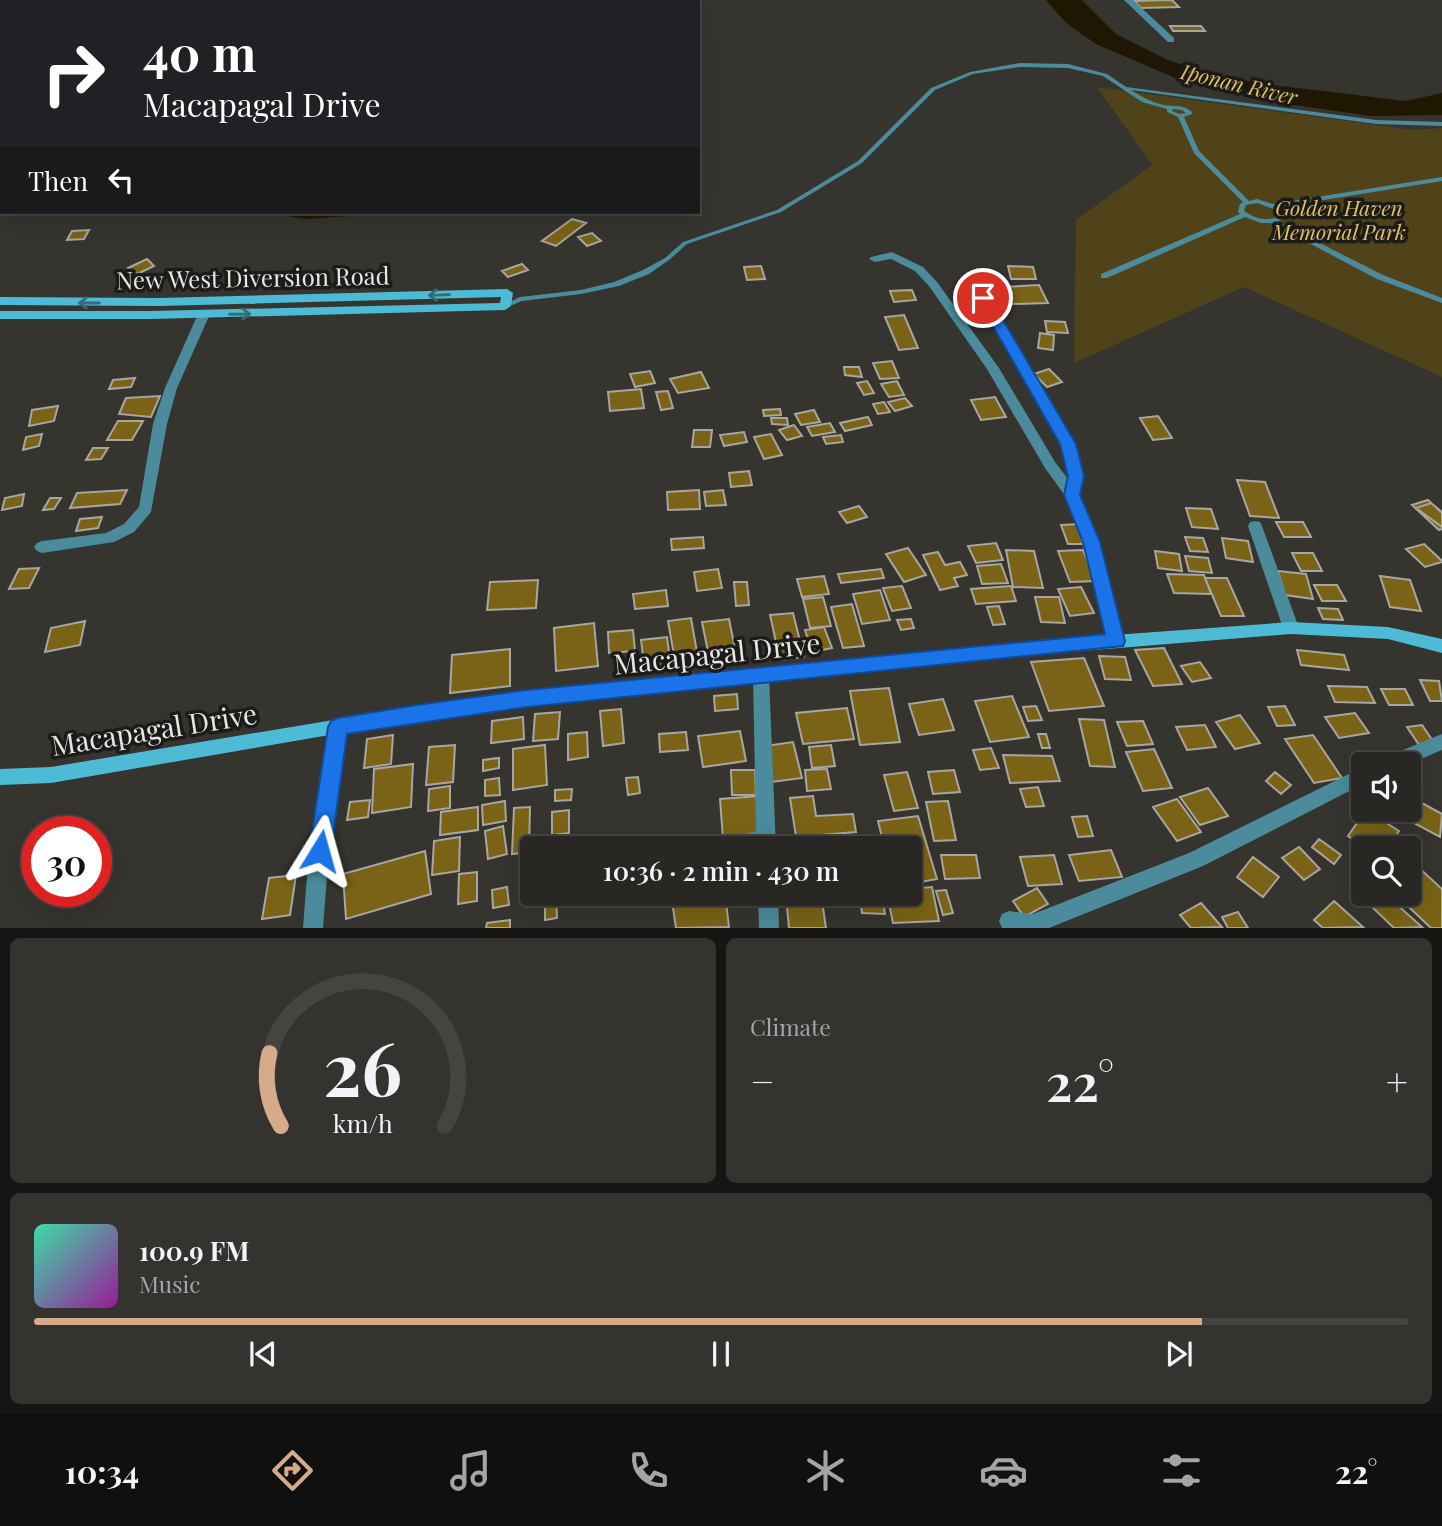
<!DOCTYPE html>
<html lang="en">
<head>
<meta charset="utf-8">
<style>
	body { margin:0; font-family:"Playfair Display",serif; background:#343330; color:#f1f3f6; height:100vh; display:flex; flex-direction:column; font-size:26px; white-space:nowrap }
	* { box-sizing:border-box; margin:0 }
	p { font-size:23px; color:#a5a5a6 }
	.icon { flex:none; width:38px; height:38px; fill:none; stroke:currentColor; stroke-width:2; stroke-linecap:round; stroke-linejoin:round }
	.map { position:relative; height:928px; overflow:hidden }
	.panel { display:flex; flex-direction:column; gap:10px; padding:10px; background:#161513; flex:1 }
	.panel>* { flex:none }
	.banner { position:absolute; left:0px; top:0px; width:700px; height:214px; box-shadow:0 7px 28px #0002,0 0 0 2px #444441; background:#202124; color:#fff; overflow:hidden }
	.tools { position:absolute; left:1351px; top:752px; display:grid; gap:14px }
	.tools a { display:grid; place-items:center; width:70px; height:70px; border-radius:7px; background:#282723; box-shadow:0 7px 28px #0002,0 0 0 2px #444441; font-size:35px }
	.speed { position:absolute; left:21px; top:816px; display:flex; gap:14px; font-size:35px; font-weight:700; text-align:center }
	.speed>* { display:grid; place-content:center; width:91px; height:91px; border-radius:50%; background:#282723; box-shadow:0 7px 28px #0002,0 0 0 2px #444441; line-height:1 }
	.speed .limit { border:10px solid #d22; background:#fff; color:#111 }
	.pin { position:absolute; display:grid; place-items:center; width:60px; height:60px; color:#fff; margin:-30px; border:4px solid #fff; border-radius:50%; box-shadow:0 2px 7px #0007 }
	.me { position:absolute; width:77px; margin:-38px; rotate:8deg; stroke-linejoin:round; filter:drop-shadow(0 0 5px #0008) }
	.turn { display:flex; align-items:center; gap:24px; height:147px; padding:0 28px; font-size:32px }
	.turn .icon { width:91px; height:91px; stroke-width:2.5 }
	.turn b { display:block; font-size:49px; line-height:60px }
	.then { display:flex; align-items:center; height:66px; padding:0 28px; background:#0003; gap:14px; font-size:26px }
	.big { font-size:52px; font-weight:600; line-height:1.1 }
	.panel .tile { flex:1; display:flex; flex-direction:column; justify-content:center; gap:10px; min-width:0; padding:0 24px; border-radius:10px; background:#343330 }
	.panel .dial { align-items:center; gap:0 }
	.dial svg { height:182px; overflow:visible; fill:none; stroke:#444441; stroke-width:7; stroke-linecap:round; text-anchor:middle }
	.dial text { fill:#f1f3f6; stroke:none }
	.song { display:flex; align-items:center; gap:21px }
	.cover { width:84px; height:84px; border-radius:10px; background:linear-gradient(135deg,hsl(160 70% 55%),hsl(300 70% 35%)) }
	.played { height:7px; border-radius:4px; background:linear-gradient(90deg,#d6ab8b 85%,#444441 85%) }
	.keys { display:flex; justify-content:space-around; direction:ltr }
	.heat { display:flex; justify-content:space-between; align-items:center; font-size:38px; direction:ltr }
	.panel .tiles { flex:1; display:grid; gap:10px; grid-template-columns:1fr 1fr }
	.tile:last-child { grid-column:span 2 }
	.trip { position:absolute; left:520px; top:836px; width:402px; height:70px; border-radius:7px; background:#282723; box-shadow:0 7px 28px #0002,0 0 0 2px #444441; font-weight:600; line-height:70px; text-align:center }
	.menu { display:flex; height:112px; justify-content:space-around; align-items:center; background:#10100e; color:#a5a5a6 }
	.menu .icon { width:49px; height:49px }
	.menu .active { color:#d6ab8b }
	.menu b { font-size:32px; color:#f1f3f6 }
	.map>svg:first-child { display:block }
</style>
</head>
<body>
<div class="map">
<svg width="1442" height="928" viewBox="0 0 1442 928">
	<rect width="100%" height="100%" fill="#35342f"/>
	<path fill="#50431a" d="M1097,87L1413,130L1442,128V377L1244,287L1074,363L1076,220L1152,165Z"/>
	<path fill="#1f1702" d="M1046,0H1082L1116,34L1168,60L1200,70L1256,83L1406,101L1442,93V115L1371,116L1273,102L1175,78L1096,44L1066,23Z
		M259,212H409L307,219Z"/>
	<path fill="#7a6316" stroke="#a8a6a0" stroke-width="2" d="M1172,0L1179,7L1141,8L1134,1Z
		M1170,26H1201L1205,31H1173Z
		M572,219L586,223L556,246L542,241Z
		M89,230L84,239L67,240L72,231Z
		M592,233L601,241L587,246L578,237Z
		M147,259L154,266L137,274L128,268Z
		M522,264L528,270L508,277L502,271Z
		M761,266L765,279L747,280L744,267Z
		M1008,266L1033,267L1036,279H1011Z
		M1039,285L1048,303L1012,304L1004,287Z
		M912,290L916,300L894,302L890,291Z
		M904,315L918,348L899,350L885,317Z
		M1045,321L1065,322L1068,333L1047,332Z
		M1040,333L1054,335L1053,350L1038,348Z
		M892,361L899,378L880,379L873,363Z
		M844,367H859L862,377L845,375Z
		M1049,369L1062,382L1047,387L1034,374Z
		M650,371L655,383L635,387L630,374Z
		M701,372L709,388L678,393L670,379Z
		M135,378L131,387L109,389L113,380Z
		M867,381L874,393L864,395L857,383Z
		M897,381L904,395L889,397L881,384Z
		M641,389L644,408L610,411L608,392Z
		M668,391L673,408L661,410L656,392Z
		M160,396L151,417L119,414L126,398Z
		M995,397L1006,417L981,420L971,400Z
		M905,398L912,406L895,411L888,402Z
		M884,402L890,412L878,414L873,404Z
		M58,406L54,421L29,426L32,410Z
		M780,409L781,415L764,416L763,410Z
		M814,410L820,422L801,425L795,414Z
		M1158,416L1172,438L1153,440L1140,418Z
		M868,417L872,425L845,431L840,423Z
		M771,418H787L788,425L772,424Z
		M118,421H143L132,440H107Z
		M830,423L835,432L812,436L807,427Z
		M794,425L802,436L787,440L779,430Z
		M694,430H712L710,447H692Z
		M744,432L747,442L724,446L720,435Z
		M42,434L39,446L23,450L26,437Z
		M771,434L782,455L764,459L754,437Z
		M841,435L843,442L826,444L823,437Z
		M93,448H108L101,459L86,460Z
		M749,471L752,485L731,487L729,473Z
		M1237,480L1265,482L1279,518L1250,516Z
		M127,490L120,504L70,508L77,493Z
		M699,490L700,509L668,510L667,492Z
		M723,490L726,505L706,506L704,492Z
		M24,494L22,506L2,510L5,498Z
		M50,498H61L54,509L43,510Z
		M1428,500L1442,513V529L1439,530L1412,505Z
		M1431,503L1442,512V527L1416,508Z
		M859,506L867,517L847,523L839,512Z
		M1186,508L1211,509L1218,529L1192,527Z
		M102,517L98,528L76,531L80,519Z
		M1276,522H1303L1311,537H1284Z
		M1080,524L1087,544H1068L1061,525Z
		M703,537L704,548L672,550L671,539Z
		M1185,537L1203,538L1208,552L1190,551Z
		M1222,538L1248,541L1253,562L1226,558Z
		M996,543L1003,560L976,563L968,546Z
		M1424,544L1442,561V562L1425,567L1406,549Z
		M908,548L926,575L904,582L886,554Z
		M1006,550L1034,551L1043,588L1013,587Z
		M1083,550L1096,581L1070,582L1058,551Z
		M1155,551L1179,554L1182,571L1158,568Z
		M938,552L945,565L960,562L967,575L954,578L958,586L940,590L923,555Z
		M1292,553H1313L1322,571H1301Z
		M1185,556L1208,558L1212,573L1189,571Z
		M1001,564L1008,583L982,584L977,566Z
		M39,568L29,588L9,589L19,569Z
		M718,569L722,588L697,591L694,572Z
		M881,569L884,578L841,583L838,574Z
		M1278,571L1306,574L1313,599L1285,595Z
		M1167,574L1204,575L1211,594L1174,593Z
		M824,576L829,594L802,597L797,579Z
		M1380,576L1410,580L1421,611L1390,607Z
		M1205,578H1227L1244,616H1221Z
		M538,580L536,608L487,610L490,582Z
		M734,582H747L749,605L736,606Z
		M1314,585H1337L1346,601H1322Z
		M902,586L911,608L892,611L883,588Z
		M1011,586L1016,601L976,604L971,589Z
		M1081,587L1094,613L1070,616L1058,589Z
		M666,590L668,606L635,609L633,594Z
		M880,590L890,620L862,624L853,594Z
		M823,597L831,626L810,628L803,599Z
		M1035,597H1059L1065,623L1041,622Z
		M852,604L864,646L843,648L831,607Z
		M999,606L1005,624L993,625L987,607Z
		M1318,608L1338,609L1343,620L1323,619Z
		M793,613L804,657L780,660L770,615Z
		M691,618L699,664L676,667L668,621Z
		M729,619L737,659L710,662L702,622Z
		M911,619L914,628L901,630L897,620Z
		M85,621L80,645L45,652L51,628Z
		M594,623L598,666L556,671L554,628Z
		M824,627L832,648L812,652L805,630Z
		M633,630L635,651L609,653L608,632Z
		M667,637L671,667L645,671L641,640Z
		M1164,648L1182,684L1153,686L1135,650Z
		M510,649V686L450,693L452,655Z
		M1297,650L1344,655L1349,670L1301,665Z
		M1099,656L1125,657L1131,680L1105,679Z
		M1084,658L1104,706L1049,711L1031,662Z
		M1200,662L1211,678L1192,682L1181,666Z
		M1420,680L1439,681L1442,701H1430Z
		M1328,686L1367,687L1375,703L1335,702Z
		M889,688L900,742L860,745L850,691Z
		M1381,689H1405L1413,705H1389Z
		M737,694L738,709L715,711L714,696Z
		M1012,696L1029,737L990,742L975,701Z
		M943,699L954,730L919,735L909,704Z
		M1036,706L1042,720L1028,721L1023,707Z
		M1285,706L1295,725L1277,726L1268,707Z
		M847,708L854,739L803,744L796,713Z
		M621,709L624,743L603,746L600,711Z
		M560,712L558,739L533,741L535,714Z
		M1355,713L1369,733L1339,738L1325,717Z
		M1240,715L1260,743L1235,749L1216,722Z
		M523,717L524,739L491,743L492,721Z
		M1079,719L1104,720L1115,767L1090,766Z
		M1143,721L1153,744L1127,746L1117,722Z
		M1205,725L1216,747L1187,750L1176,727Z
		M1422,725L1435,744L1419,745L1407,727Z
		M740,731L746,761L703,767L698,736Z
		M587,732L588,757L568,760V734Z
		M686,732L688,750L660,752L659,734Z
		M1038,734H1046L1050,748H1042Z
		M393,735L391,764L364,768L367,739Z
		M1313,735L1342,778L1314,783L1285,739Z
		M793,742L802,778L772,782L765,746Z
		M455,745L453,782L426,785L429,747Z
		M545,745L547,785L513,790V749Z
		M831,745L835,766L812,768L809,747Z
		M991,748L999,768L980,770L973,750Z
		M1154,749L1172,788L1143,791L1126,752Z
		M1003,755L1052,756L1060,781L1010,783Z
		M499,758V768L483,771V760Z
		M413,764L411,807L372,813L374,769Z
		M827,769L831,789L807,791L805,770Z
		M731,770H755L756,795H732Z
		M954,770L960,792L933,794L928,772Z
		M907,772L918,808L894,811L884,775Z
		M1275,772L1291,785L1281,794L1266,781Z
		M638,777L640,793L628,795L626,778Z
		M499,778L500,795L485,796V780Z
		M450,786V808L428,811L429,789Z
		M1038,787L1044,806L1026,807L1020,789Z
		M1208,788L1228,816L1200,825L1180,797Z
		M572,789L571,800L555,801V790Z
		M759,796L763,837L723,839L720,799Z
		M813,796L816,816L853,814L856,832L796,837L790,798Z
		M1409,796L1442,814L1440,837L1401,816L1403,810H1409Z
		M1177,799L1201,832L1177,841L1153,807Z
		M370,800L368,817L347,820L350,802Z
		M505,801L506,821L483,825L482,805Z
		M948,801L956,840L934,841L926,802Z
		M478,807V830L440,835L441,812Z
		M530,807L529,852L512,854L514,808Z
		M569,810V833L552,835V812Z
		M1366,810L1399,831L1387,849H1366L1348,836Z
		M918,816L937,879L910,884V849H885L878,821Z
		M1087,816L1093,836L1078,837L1072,817Z
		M503,826L507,854L488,859L485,831Z
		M460,837L459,871L432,875L434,841Z
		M849,837L851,849H833L831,838Z
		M581,838V849H556V840Z
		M830,838L831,849H799L798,840Z
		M1319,839L1341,855L1334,864L1312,847Z
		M1299,847L1320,869L1304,880L1282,858Z
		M1111,850L1122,877L1079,881L1069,855Z
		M425,851L431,894L346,919L343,874Z
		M941,855H976L980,878L945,879Z
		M1054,855L1062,884L1028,886L1020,857Z
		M1253,857L1279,877L1263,897L1237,877Z
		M1417,866L1442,889V928H1431L1395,894H1409V873Z
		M477,872V901L458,904L459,874Z
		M296,875L290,915L262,919L269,878Z
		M507,887L509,905L493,908L492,890Z
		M932,887L939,921L893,923L887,894H910V889Z
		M1037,888L1048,904L1024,917L1013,901Z
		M946,890L953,913L943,915L936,891Z
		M556,894L557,918L545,920V902L527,904V896Z
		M725,894L729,927L676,928L671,895Z
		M821,894L826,928H789L786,897Z
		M859,894H882L885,914L862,913Z
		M1385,894L1422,927L1394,928L1371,906Z
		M1334,901L1363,927L1323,928L1314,920Z
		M1201,903L1222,927L1191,928L1180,915Z
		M1238,912L1248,928H1228L1222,917Z
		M510,920V928H486L487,923Z"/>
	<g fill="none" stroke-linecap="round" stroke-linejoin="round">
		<path fill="#4b8b9b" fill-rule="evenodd" d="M1020,63L1068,64L1107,74L1126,87L1376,120L1442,122V126L1376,124L1131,90C1142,97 1151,102 1164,105C1174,107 1183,104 1192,112V114L1184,117L1199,151L1249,201L1257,199L1273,204L1442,177V181L1280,207L1282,209L1284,218L1278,222L1383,275L1442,298V303L1377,279L1271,223H1261L1245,217L1107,278H1101V274L1240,214L1238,212L1240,204L1243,202L1194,153L1178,117L1167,112V109L1142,102L1103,76L1068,68L1020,67L973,74L935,90L862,163L781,212L687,244L669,260L649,274L619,286L581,294L522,301L505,308L501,306L520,297L581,290L614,282L643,270L665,258L683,242L777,210L858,161L931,88L970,72ZM1173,109L1182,110L1186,113L1179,114L1172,111ZM1257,203L1276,210L1277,217C1265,222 1255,218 1244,211L1246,205Z"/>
		<path fill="#4b8b9b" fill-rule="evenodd" d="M1124,0H1133L1174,38V42H1168Z
			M892,252L923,267L937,282L999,368L1055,462L1068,479L1061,445L977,298L979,296H987L1075,445L1083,476L1079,495L1089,517L1124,641L1122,646L1116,648L1110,646L1108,641L1075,517L1066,497L1045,468L987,369L929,286L915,271L891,259L875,262L869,259L871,257Z
			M204,310L210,314L177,388L167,424L151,512L134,532L114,542L42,553L37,551L34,547L37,543L42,541L106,533L124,524L139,507L153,424L165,388L198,314Z
			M1255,521L1260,522L1262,526L1299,628L1297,633L1291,634L1285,633L1283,628L1248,526L1250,522Z
			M761,669L767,671L769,676L776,849H710L712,843L756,831L753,676L755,671Z
			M338,719L344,722L347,727L327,876L323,928H303L307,876L329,727L332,722Z
			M1442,734V750L1407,765H1378L1381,759Z
			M1363,767V784L1203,866L1049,928H1002L999,921L1002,914L1009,911L1033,914L1189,853Z
			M758,894H778L779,928H759Z"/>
		<path fill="#4dbbd5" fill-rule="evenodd" d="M507,289L513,293L511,306L505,310L151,319H0V311H151L500,303L501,297L159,306L0,305V297L159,298Z
			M1291,622L1388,627L1442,639V653L1388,639L1291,634L1045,654L527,706L417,720L51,783L0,785V769L51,767L417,706L527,692L1045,640Z"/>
	</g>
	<defs><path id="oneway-shaft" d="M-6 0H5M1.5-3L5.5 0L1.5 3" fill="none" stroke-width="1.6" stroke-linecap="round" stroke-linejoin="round" transform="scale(1.75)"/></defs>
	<g stroke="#346b77">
		<use href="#oneway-shaft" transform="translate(439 295) rotate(178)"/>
		<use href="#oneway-shaft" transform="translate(89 303) rotate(180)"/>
		<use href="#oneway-shaft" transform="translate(240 314) rotate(-1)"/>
	</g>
	<path fill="#1a73e8" stroke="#114b97" stroke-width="2" d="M983,293L990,298L1076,444L1084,476L1080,495L1100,542L1125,641L1123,646L527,707L347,734L331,851L328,858L320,861L313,858L309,851L328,727L331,721L338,718L417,705L527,690L1105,634L1083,542L1064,495L1068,476L1060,444L977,298Z"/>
	<g text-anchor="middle" stroke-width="7" stroke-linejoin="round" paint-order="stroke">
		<g font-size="21" font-style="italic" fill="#e0bf5b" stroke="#1c1b19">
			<text transform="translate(1239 85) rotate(13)" y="7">Iponan River</text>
		</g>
		<g font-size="21" font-style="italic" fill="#e3c25d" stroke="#1c1b19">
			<text x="1339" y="216">Golden Haven<tspan x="1339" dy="24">Memorial Park</tspan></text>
		</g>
		<g font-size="24" fill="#e7e6e3" stroke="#1c1b19">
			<text transform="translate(253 279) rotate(-1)" y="8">New West Diversion Road</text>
		</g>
		<g font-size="28" fill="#e7e6e3" stroke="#1c1b19">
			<text transform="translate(717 654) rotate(-6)" y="10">Macapagal Drive</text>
			<text transform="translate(154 730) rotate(-9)" y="10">Macapagal Drive</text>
		</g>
	</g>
</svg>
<div class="tools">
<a><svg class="icon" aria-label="sound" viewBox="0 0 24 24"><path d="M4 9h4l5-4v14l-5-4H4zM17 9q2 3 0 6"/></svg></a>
<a><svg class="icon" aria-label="search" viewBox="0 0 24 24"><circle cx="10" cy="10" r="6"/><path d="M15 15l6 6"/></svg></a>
</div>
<div class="speed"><div class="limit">30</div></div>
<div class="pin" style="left:983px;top:298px;background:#d93025"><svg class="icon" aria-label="arrive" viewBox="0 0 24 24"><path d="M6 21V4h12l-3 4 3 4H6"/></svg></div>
<svg class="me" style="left:320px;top:851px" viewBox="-20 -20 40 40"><path d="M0-17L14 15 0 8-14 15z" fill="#1a73e8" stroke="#fff" stroke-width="4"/></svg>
<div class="trip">10:36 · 2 min · 430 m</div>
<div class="banner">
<div class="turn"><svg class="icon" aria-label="right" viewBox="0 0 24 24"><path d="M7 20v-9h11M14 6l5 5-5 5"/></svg><div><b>40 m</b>Macapagal Drive</div></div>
<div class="then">Then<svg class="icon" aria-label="left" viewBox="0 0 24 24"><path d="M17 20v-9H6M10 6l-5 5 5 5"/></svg></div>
</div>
</div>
<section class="panel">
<div class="tiles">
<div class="tile dial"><svg viewBox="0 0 100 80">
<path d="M14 69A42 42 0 1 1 86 69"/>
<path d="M14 69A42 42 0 0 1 9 37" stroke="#d6ab8b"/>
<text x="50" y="56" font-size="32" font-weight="700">26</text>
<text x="50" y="72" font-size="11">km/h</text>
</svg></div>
<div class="tile"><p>Climate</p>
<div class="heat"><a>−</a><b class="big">22°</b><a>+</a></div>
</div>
<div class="tile">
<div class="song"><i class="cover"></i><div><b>100.9 FM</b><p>Music</p></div></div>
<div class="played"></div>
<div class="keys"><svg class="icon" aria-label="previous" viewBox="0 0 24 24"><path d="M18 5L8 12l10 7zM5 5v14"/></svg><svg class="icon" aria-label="pause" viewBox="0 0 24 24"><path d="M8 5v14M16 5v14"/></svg><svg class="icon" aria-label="next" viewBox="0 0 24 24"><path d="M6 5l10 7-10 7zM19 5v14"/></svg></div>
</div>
</div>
</section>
<nav class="menu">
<b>10:34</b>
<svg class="icon active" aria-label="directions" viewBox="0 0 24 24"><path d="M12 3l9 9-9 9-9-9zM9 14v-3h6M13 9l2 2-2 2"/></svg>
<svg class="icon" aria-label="music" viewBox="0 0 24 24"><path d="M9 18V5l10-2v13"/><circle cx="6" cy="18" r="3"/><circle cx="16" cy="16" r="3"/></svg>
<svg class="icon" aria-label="phone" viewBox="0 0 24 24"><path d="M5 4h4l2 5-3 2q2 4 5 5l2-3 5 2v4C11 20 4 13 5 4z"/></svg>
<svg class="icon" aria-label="climate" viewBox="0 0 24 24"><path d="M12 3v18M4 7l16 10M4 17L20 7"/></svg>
<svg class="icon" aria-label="car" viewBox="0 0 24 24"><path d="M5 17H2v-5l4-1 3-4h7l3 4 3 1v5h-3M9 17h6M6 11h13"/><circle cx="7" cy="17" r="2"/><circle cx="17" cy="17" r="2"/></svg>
<svg class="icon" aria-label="filters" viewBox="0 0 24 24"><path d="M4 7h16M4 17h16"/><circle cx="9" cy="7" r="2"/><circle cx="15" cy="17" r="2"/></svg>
<b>22°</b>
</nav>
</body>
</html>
